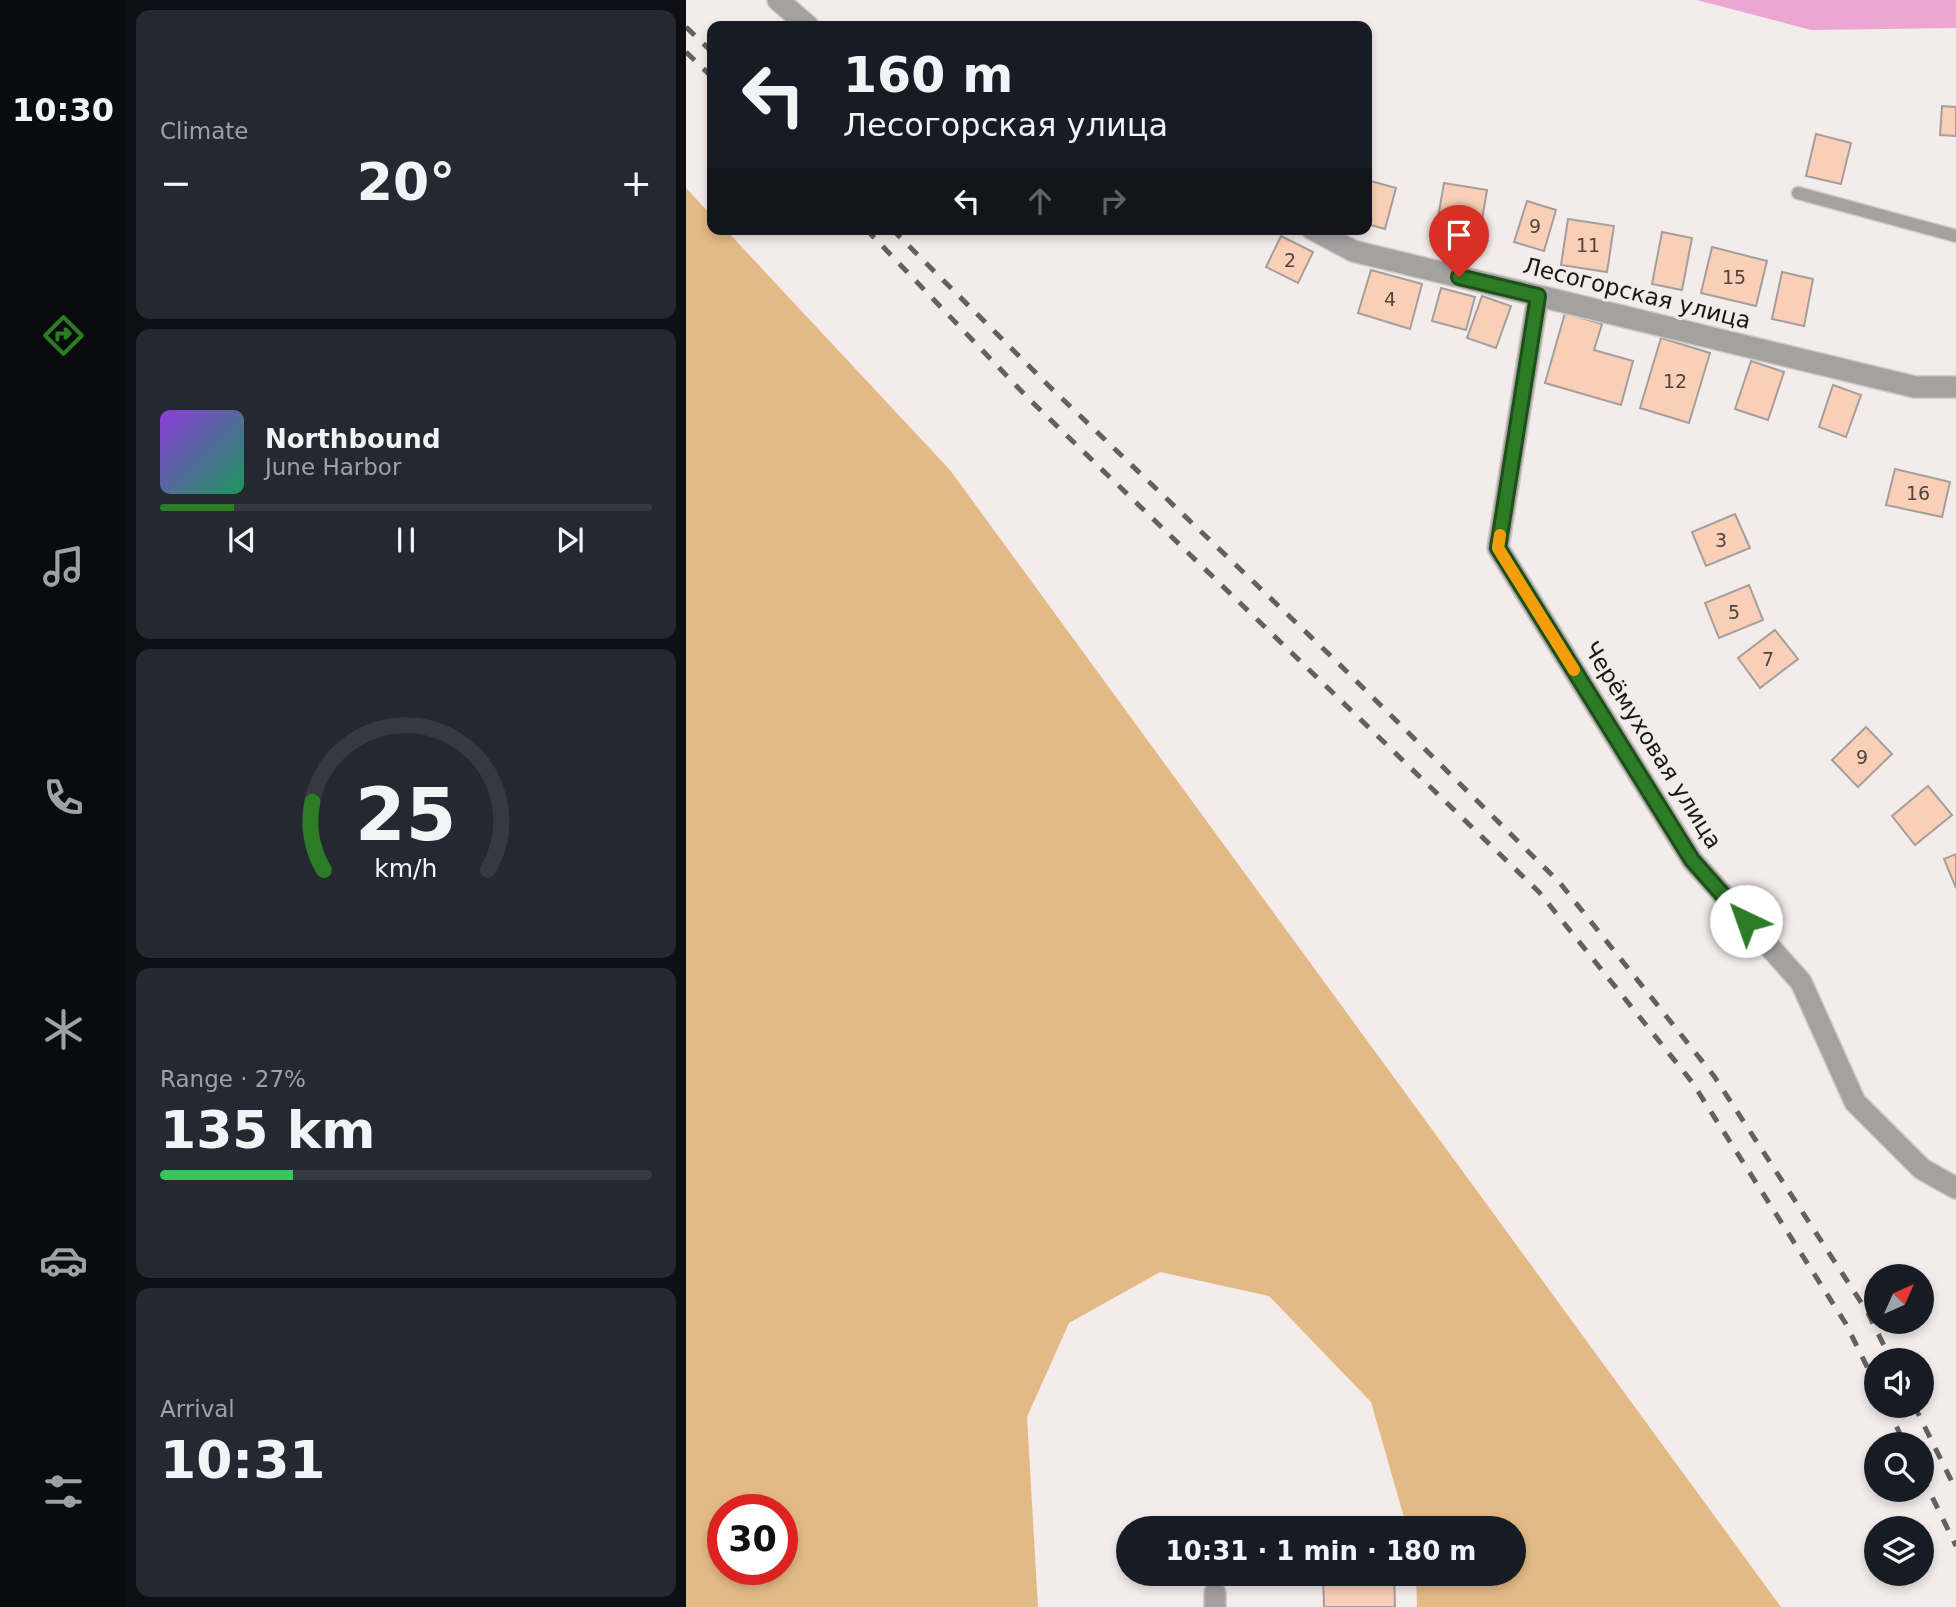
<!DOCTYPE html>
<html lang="en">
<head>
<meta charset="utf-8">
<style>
	body { margin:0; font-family:"DejaVu Sans",sans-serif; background:#242831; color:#f1f3f6; height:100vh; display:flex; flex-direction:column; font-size:26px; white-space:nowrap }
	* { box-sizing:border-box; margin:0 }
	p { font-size:23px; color:#9ea1a6 }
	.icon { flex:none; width:38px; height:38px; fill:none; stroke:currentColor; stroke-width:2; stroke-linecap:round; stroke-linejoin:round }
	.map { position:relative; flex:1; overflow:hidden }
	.panel { display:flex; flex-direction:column; gap:10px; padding:10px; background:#0d0f14; width:560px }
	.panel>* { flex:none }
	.top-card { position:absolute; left:21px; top:21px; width:665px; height:214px; border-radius:14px; box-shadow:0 4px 10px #0003; background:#171b24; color:#f1f3f6; overflow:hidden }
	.needle { width:46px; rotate:45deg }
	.buttons { position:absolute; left:1178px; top:1264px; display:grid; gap:14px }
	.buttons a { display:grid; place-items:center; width:70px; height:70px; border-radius:50%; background:#171b24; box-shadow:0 4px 10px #0003; font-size:35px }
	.speed { position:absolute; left:21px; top:1494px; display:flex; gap:14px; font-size:35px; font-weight:700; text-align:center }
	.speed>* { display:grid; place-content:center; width:91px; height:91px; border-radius:50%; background:#171b24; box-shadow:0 4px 10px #0003; line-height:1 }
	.speed .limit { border:10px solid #d22; background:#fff; color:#111 }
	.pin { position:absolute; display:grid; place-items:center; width:60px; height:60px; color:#fff; margin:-72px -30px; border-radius:50% 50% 50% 0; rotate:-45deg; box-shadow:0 0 7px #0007 }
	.pin .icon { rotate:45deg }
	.me { position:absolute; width:77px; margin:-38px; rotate:318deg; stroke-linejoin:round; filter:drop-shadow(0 0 5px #0008) }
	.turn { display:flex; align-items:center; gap:24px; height:147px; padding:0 21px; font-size:32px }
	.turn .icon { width:91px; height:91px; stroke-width:2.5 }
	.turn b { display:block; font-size:49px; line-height:60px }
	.lanes { display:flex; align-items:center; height:66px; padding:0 21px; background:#0003; justify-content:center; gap:35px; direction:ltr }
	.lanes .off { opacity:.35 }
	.big { font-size:52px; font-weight:600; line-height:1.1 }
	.panel .card { flex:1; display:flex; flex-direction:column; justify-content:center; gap:10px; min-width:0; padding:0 24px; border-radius:14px; background:#242831 }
	.panel .dial { align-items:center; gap:0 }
	.dial svg { height:182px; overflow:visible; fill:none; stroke:#363941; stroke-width:7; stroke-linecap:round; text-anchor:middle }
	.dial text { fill:#f1f3f6; stroke:none }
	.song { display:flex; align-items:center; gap:21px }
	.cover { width:84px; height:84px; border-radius:10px; background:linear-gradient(135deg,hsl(270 70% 55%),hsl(150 70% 35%)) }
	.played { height:7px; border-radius:4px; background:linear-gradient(90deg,#2c7b25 15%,#363941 15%) }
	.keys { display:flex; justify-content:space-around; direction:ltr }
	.heat { display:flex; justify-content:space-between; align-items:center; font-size:38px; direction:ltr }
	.charge { height:10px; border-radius:5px; background:linear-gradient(90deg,#34c759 27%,#363941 0) }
	.trip { position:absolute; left:430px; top:1516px; width:410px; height:70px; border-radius:35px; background:#171b24; box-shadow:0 4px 10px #0003; font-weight:600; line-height:70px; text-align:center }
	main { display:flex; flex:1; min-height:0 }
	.tabs { display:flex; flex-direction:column; width:126px; justify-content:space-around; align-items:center; background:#090b0e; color:#9ea1a6 }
	.tabs .icon { width:49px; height:49px }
	.tabs .active { color:#2c7b25 }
	.tabs b { font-size:32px; color:#f1f3f6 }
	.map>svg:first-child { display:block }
</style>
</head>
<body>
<main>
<nav class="tabs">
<b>10:30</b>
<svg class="icon active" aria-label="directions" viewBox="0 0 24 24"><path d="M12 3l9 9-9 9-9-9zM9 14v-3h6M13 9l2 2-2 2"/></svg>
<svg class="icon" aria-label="music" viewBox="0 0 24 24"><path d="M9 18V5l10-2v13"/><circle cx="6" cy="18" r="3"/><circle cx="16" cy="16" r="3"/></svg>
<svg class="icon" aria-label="phone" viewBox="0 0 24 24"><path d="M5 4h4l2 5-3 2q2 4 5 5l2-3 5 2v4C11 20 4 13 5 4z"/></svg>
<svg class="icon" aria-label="climate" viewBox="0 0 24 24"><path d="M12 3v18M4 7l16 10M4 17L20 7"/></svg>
<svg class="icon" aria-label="car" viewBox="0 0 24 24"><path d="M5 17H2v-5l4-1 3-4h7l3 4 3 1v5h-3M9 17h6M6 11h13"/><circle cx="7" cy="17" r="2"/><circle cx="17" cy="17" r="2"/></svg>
<svg class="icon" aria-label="filters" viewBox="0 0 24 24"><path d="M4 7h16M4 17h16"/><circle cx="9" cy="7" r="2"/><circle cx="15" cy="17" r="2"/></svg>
</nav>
<section class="panel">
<div class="card"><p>Climate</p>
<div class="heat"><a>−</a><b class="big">20°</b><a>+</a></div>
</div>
<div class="card">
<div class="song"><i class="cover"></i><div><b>Northbound</b><p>June Harbor</p></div></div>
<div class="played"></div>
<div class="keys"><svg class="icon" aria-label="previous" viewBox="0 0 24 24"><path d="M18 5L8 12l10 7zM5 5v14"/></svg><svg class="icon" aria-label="pause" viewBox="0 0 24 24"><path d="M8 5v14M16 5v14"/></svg><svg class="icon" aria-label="next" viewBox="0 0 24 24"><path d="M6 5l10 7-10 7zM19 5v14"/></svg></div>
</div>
<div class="card dial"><svg viewBox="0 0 100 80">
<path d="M14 69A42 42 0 1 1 86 69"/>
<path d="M14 69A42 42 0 0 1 9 39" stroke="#2c7b25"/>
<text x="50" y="56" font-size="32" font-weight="700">25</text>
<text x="50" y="72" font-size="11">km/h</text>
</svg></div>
<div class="card"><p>Range · 27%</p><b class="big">135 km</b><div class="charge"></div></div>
<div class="card"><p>Arrival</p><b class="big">10:31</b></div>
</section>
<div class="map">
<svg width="1270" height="1607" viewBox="0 0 1270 1607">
	<rect width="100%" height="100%" fill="#f3eceb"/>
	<path fill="#e3ba86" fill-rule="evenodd" d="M0,188L26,216V229H39L264,470L1095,1607H731L730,1573H828V1528H721L685,1402L583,1296L474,1272L383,1323L341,1417L352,1607H0ZM37,1510H96V1570H37Z"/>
	<path fill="#eba6d1" d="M1011,0H1270V28L1125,30Z"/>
	<path fill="#facfb7" stroke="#a59f9c" stroke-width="2" d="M1256,106L1270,107V136L1254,135Z
		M1130,134L1165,143L1155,184L1120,176Z
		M681,180L710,188L699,229L681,224Z
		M758,183L801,190L793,237L750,229Z
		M841,201L870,210L858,251L828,242Z
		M882,219L928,226L921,272L875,265Z
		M976,232L1006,238L996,290L966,284Z
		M595,236L627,252L612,283L580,267Z
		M1026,247L1081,261L1070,306L1015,293Z
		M685,270L736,284L724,329L672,313Z
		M1096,272L1127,279L1118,326L1086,319Z
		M755,288L789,297L780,330L746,321Z
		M796,296L825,306L810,348L781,338Z
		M879,313L916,324L908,350L947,361L935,405L859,383Z
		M975,338L1024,353L1003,423L954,408Z
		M1065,361L1098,372L1082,420L1049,409Z
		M1147,385L1175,395L1160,437L1133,427Z
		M1209,469L1264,482L1256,517L1200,505Z
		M1049,514L1064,548L1020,566L1006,532Z
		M1063,585L1077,620L1033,638L1019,603Z
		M1089,630L1112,659L1074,688L1052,658Z
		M1180,727L1206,754L1172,787L1146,760Z
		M1242,786L1266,815L1229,845L1206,816Z
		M1270,854V888L1258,859Z
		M637,1573H708L709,1607H638Z"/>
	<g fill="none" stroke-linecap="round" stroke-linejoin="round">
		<defs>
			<path id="service" d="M1112,193L1270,236"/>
			<path id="minor" d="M92,0L122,26
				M626,229L667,251L1229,387H1270
				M852,296L812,548L1006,860L1115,982L1169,1102L1236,1169L1270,1188
				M529,1607V1593"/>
		</defs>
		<use href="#service" stroke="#d0cac9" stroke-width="15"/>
		<use href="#minor" stroke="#d0cac9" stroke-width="24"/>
		<use href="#service" stroke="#a4a1a1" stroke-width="12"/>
		<use href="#minor" stroke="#a4a1a1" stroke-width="21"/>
		<path stroke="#646060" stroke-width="5" stroke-dasharray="12 12" stroke-linecap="butt" d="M0,27L26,52
			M0,52L26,77
			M180,229L343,399L853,892L1006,1082L1160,1324L1190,1385
			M206,229L364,387L648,659L874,883L1028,1076L1182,1313L1205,1360
			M1200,1405L1219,1444
			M1228,1405L1270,1490
			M1236,1476L1270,1546"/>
	</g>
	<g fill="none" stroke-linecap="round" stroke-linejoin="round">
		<defs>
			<path id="route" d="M773,277L852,296L812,548L1006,860L1060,921"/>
		</defs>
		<use href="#route" stroke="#1d5018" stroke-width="18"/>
		<use href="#route" stroke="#2c7b25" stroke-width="12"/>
		<path stroke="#f59e0b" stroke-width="12" d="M814,535L812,548L888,670"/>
	</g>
	<g text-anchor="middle" stroke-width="6" stroke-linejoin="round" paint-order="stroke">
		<g font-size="19" fill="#51443e">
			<text x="849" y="233">9</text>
			<text x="902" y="252">11</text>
			<text x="604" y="267">2</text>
			<text x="1048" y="284">15</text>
			<text x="704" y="306">4</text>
			<text x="989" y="388">12</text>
			<text x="1232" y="500">16</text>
			<text x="1035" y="547">3</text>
			<text x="1048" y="619">5</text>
			<text x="1082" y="666">7</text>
			<text x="1176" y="764">9</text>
		</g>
		<g font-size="23" fill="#191616" stroke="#f3eceb">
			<text transform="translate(951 293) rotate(14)" y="8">Лесогорская улица</text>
			<text transform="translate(967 745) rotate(58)" y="8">Черёмуховая улица</text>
		</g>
	</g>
</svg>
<div class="buttons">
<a><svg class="needle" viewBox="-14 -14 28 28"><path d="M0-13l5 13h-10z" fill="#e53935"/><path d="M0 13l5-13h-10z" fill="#9ea1a6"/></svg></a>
<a><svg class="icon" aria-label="sound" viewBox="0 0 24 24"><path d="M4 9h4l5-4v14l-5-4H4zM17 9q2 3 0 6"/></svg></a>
<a><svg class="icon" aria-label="search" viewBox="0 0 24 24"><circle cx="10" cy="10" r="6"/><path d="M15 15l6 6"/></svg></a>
<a><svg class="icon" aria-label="layers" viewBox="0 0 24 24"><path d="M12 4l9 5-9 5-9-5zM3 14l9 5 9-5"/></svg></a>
</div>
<div class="speed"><div class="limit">30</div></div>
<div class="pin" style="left:773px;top:277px;background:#d93025"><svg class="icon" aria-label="arrive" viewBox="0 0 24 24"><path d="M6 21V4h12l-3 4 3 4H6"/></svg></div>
<svg class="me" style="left:1060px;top:921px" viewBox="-20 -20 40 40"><circle r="19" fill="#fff"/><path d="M0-13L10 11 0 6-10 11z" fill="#2c7b25"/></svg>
<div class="trip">10:31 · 1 min · 180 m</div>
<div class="top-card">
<div class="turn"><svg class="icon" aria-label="left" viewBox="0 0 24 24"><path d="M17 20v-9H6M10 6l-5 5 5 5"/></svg><div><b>160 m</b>Лесогорская улица</div></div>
<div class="lanes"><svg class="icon" aria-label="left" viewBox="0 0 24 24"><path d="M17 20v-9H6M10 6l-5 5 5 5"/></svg><svg class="icon off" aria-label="ahead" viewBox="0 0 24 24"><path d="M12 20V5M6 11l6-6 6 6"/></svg><svg class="icon off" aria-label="right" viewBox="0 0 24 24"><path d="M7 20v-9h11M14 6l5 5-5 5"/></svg></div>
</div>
</div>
</main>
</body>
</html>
